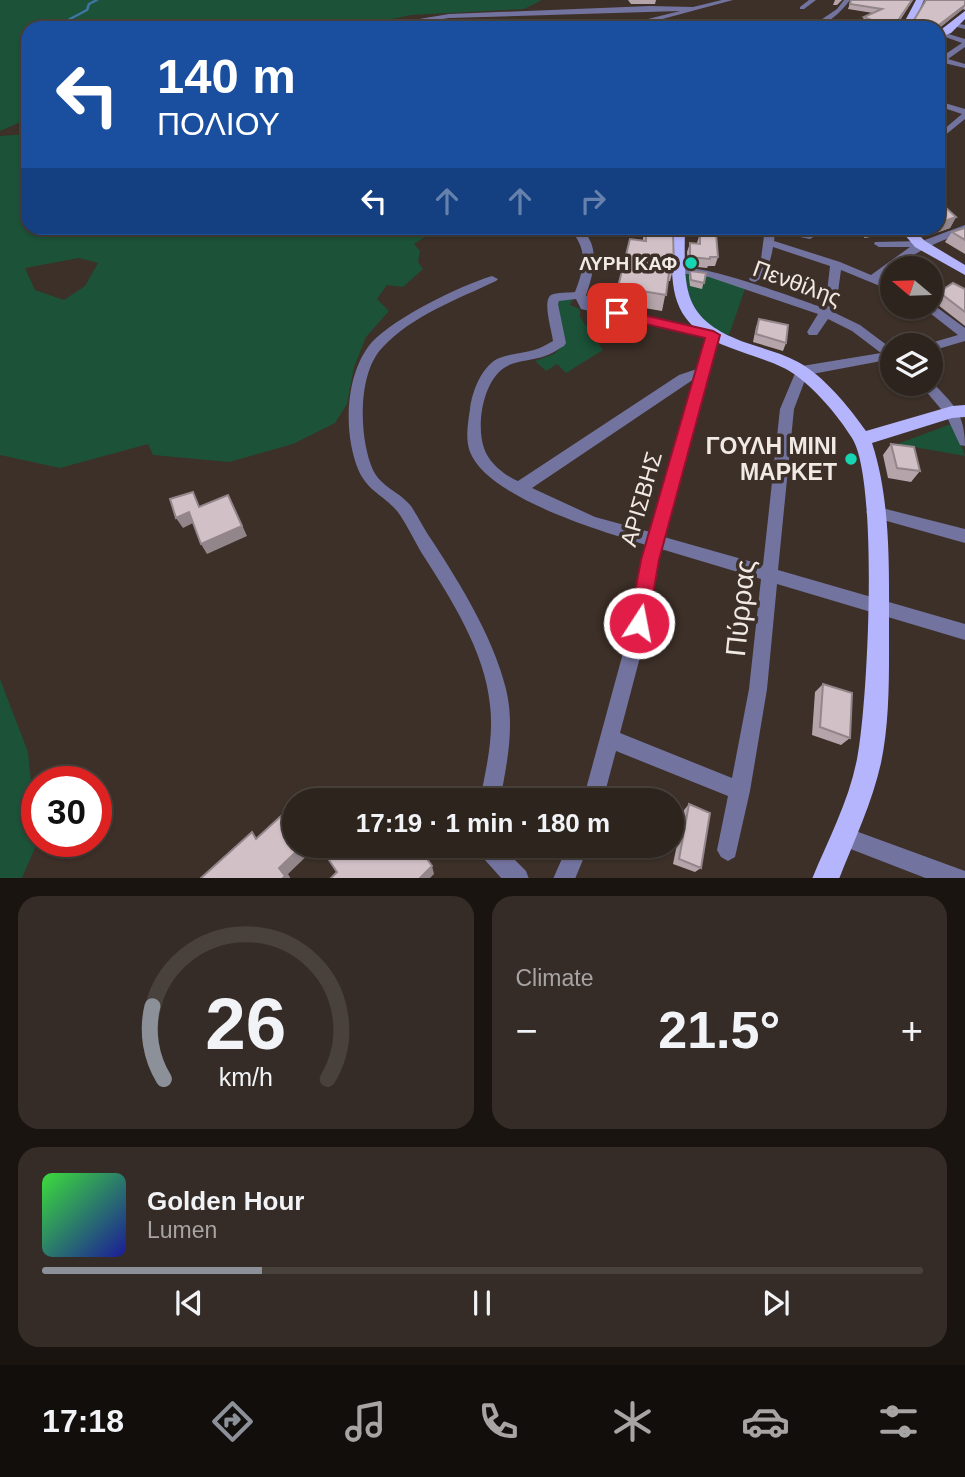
<!DOCTYPE html>
<html lang="en">
<head>
<meta charset="utf-8">
<style>
	body { margin:0; font-family:Helvetica,sans-serif; background:#352c27; color:#f1f3f6; height:100vh; display:flex; flex-direction:column; font-size:26px; white-space:nowrap }
	* { box-sizing:border-box; margin:0 }
	p { font-size:23px; color:#a7a4a4 }
	.icon { flex:none; width:38px; height:38px; fill:none; stroke:currentColor; stroke-width:2; stroke-linecap:round; stroke-linejoin:round }
	.map { position:relative; height:878px; overflow:hidden }
	.sheet { display:flex; flex-direction:column; gap:18px; padding:18px; background:#191410; flex:1 }
	.sheet>* { flex:none }
	.hud { position:absolute; left:21px; top:21px; width:924px; height:214px; border-radius:21px; box-shadow:0 2px 5px #0004,0 0 0 2px #48413c; background:#1a4fa0; color:#fff; overflow:hidden }
	.needle { width:46px; rotate:289deg }
	.buttons { position:absolute; left:880px; top:256px; display:grid; gap:14px }
	.buttons a { display:grid; place-items:center; width:63px; height:63px; border-radius:50%; background:#2d241e; box-shadow:0 2px 5px #0004,0 0 0 2px #48413c; font-size:35px }
	.speed { position:absolute; left:21px; top:766px; display:flex; gap:14px; font-size:35px; font-weight:700; text-align:center }
	.speed>* { display:grid; place-content:center; width:91px; height:91px; border-radius:50%; background:#2d241e; box-shadow:0 2px 5px #0004,0 0 0 2px #48413c; line-height:1 }
	.speed .limit { border:10px solid #d22; background:#fff; color:#111 }
	.pin { position:absolute; display:grid; place-items:center; width:60px; height:60px; color:#fff; margin:-30px; border-radius:14px; box-shadow:0 4px 10px #0006 }
	.me { position:absolute; width:77px; margin:-38px; rotate:11deg; stroke-linejoin:round; filter:drop-shadow(0 0 5px #0008) }
	.turn { display:flex; align-items:center; gap:24px; height:147px; padding:0 21px; font-size:32px }
	.turn .icon { width:91px; height:91px; stroke-width:2.5 }
	.turn b { display:block; font-size:49px; line-height:60px }
	.lanes { display:flex; align-items:center; height:66px; padding:0 21px; background:#0003; justify-content:center; gap:35px; direction:ltr }
	.lanes .off { opacity:.35 }
	.big { font-size:52px; font-weight:800; line-height:1.1 }
	.sheet .tile { flex:1; display:flex; flex-direction:column; justify-content:center; gap:10px; min-width:0; padding:0 24px; border-radius:21px; background:#352c27 }
	.sheet .dial { align-items:center; gap:0 }
	.dial svg { height:182px; overflow:visible; fill:none; stroke:#48413c; stroke-width:7; stroke-linecap:round; text-anchor:middle }
	.dial text { fill:#f1f3f6; stroke:none }
	.song { display:flex; align-items:center; gap:21px }
	.cover { width:84px; height:84px; border-radius:10px; background:linear-gradient(135deg,hsl(120 70% 55%),hsl(240 70% 35%)) }
	.played { height:7px; border-radius:4px; background:linear-gradient(90deg,#8c9099 25%,#48413c 25%) }
	.keys { display:flex; justify-content:space-around; direction:ltr }
	.heat { display:flex; justify-content:space-between; align-items:center; font-size:38px; direction:ltr }
	.sheet .tiles { flex:1; display:grid; gap:18px; grid-template-columns:1fr 1fr }
	.tile:last-child { grid-column:span 2 }
	.trip { position:absolute; left:282px; top:788px; width:402px; height:70px; border-radius:35px; background:#2d241e; box-shadow:0 2px 5px #0004,0 0 0 2px #48413c; font-weight:800; line-height:70px; text-align:center }
	.menu { display:flex; height:112px; justify-content:space-around; align-items:center; background:#120e0c; color:#a7a4a4 }
	.menu .icon { width:49px; height:49px }
	.menu .on { color:#8c9099 }
	.menu b { font-size:32px; color:#f1f3f6 }
	.map>svg:first-child { display:block }
</style>
</head>
<body>
<div class="map">
<svg width="965" height="879" viewBox="0 0 965 879">
	<rect width="100%" height="100%" fill="#3c3028"/>
	<path fill="#1c5238" fill-rule="evenodd" d="M0,0H542L524,9L411,15L349,28H28V119L0,131Z
		M28,134V228H439L414,244L420,251L418,262L423,269L403,287L387,285L377,299L389,311L366,337L354,367L347,404L335,423L293,444L229,462L153,455L148,444L60,468L0,455V136ZM79,258L98,263L85,286L64,300L35,290L25,268Z
		M684,272L711,276L745,289L729,335C696,325 689,303 684,272Z
		M573,298L570,305L580,309V317L603,350L566,373L557,364L546,371L535,361L554,354L565,343L556,305L561,299Z
		M954,423L965,456L897,444Z
		M0,679L28,752L37,843L22,878H0Z"/>
	<g fill="none" stroke-linecap="round" stroke-linejoin="round">
		<path stroke="#3f76a1" stroke-width="2.5" d="M53,28L87,10L89,4L97,0"/>
		<path fill="#73739f" fill-rule="evenodd" d="M722,0H733L640,25L561,28L564,26L640,21L680,11L449,18L383,28H366L449,14L650,6L693,7Z
			M809,0H816L804,9H800V7Z
			M844,0H850C841,12 825,28 809,28L837,9Z
			M955,23L965,25V29L953,26Z
			M942,32L965,39V47L948,59L965,64V68L944,63L938,65V57H941L962,43L940,35Z
			M938,101L965,109V119L944,136L938,134V128L943,130L962,114L938,106Z
			M965,225V232C933,243 905,257 880,279L892,284V291L841,270L838,292L831,311L860,325L892,349V359L807,375L794,409L778,570L965,624V640L777,584L767,689L750,791L735,857L728,861L721,857L717,850L728,796L616,751L603,800H583L626,642L646,545C601,531 488,498 470,452C465,438 468,423 470,409C472,392 481,368 497,359C508,354 523,353 534,350C541,348 547,344 553,341C552,331 542,301 551,295C557,292 569,293 575,292C585,266 588,249 569,228H580C601,245 594,272 586,295L590,303L713,331L719,335L664,537L763,565L780,409L796,371L802,366L881,353L852,331L828,319L817,335H809L807,332L818,314L709,277L680,273L674,270C691,258 797,299 821,307L827,292L830,266L773,247C771,260 766,277 755,282L751,281L749,279L761,259L765,228H784L814,234L815,236L810,239L775,232L774,241L840,262L871,275L910,247H879L874,244L875,242L922,241ZM576,299L581,309L706,338L697,369L679,375L518,481C505,476 488,462 484,448C476,425 483,382 504,368C515,360 532,361 545,356C552,354 558,349 564,346L566,343L558,304L559,301ZM694,379L650,532L595,517L532,488ZM661,549L761,579L749,689L732,778L620,733L644,642Z
			M492,276L498,279L496,281C458,299 411,316 382,348C357,374 359,439 373,470C381,487 400,492 411,506C419,518 425,531 433,542C462,587 493,637 506,689C515,726 507,764 500,800H480C486,769 494,737 490,705C485,651 450,597 421,552C414,540 408,527 400,515C387,496 368,493 358,469C343,432 345,373 372,342C396,317 459,286 492,276Z
			M931,303L965,328V341L931,351V345L927,344L958,335L921,306H931Z
			M931,381C953,404 965,413 965,446L960,445L946,415L919,383H931Z
			M874,506L965,529V543L869,516L866,512L869,508Z
			M842,826L965,871V879H928L835,843L832,836L835,829Z
			M479,845H500L526,871L529,879H502L485,860Z
			M568,845H589L575,879H553Z"/>
		<path fill="#b5b5fd" fill-rule="evenodd" d="M916,0H924C917,15 913,28 895,28L906,19Z
			M965,11V19L951,33L938,38V32Z
			M673,228H685C684,291 682,320 747,343C764,349 782,353 798,362C824,376 849,407 866,431L952,406L965,405V417L952,418L872,443C891,501 889,568 889,629C889,673 890,720 881,763C872,803 854,841 839,879H812C828,840 849,801 857,759C868,705 879,480 852,438C837,414 810,382 786,369C768,360 749,355 731,348C668,325 670,288 673,228Z
			M899,228H912L925,241L965,265V275L915,247Z"/>
	</g>
	<path fill="#b5a5ab" d="M628,0H656L655,4H631Z
		M835,0H842L837,5H833Z
		M851,0H913L897,25H904L914,20L924,4L925,0H965V10L963,9L938,29V28H877L862,22L864,17L873,13L848,9Z
		M938,207L956,217L950,228L933,234L922,228H938Z
		M643,228H668L667,234L674,266L670,281H668L662,311L615,303L618,287L643,241Z
		M865,228H890L887,234L864,238Z
		M965,228V254L945,242L952,232Z
		M700,233L718,257L715,266H708L707,268L688,266L687,252L690,243H697Z
		M690,271L706,273L702,289L690,286L689,277Z
		M965,289V326L933,301L939,292Z
		M759,319L786,343L783,351L753,342L756,327Z
		M891,444L920,471L911,482L888,478L883,455Z
		M823,684L850,738L841,745L812,735L815,692Z
		M689,804L701,868L695,872L673,864L684,810Z"/>
	<path fill="#93868b" d="M965,5L963,9L938,29V28H935Z
		M956,217L950,228L933,234L937,228H938L939,223Z
		M878,228H890L887,234L864,238L869,229Z
		M233,505L247,536L207,554L201,544Z
		M189,512L195,522L183,528L176,518Z
		M303,845H318L288,874L291,879H282L279,868Z
		M432,866L434,874L429,879H419Z"/>
	<path fill="#d2c0c7" stroke="#93868b" stroke-width="2" d="M851,0H912L895,25H904L914,20L926,0H965V5L935,28H892L864,17L882,9L850,4Z
		M944,206L956,217L939,223L938,222V207Z
		M646,228H668L667,234H673L674,266L670,265L666,295L618,287L630,239L646,241Z
		M965,228V240L952,232Z
		M700,233L716,234L718,257H710V259L690,257V243L700,244Z
		M690,271L706,273L704,283L691,280Z
		M953,283L965,289V312L939,292Z
		M759,319L788,325L786,343L756,334Z
		M891,444L914,447L920,471L897,468Z
		M193,492L199,507L228,495L242,526L201,544L189,512L176,518L170,499Z
		M823,684L852,693L850,738L820,727Z
		M359,790L365,800H348Z
		M689,804L710,813L701,868L679,859Z
		M293,805L294,845H303L279,868L285,876L282,879H201V878L252,832L256,839Z
		M319,845H417L432,866L419,879H330L337,872Z"/>
	<path fill="#e11d48" stroke="#92132f" stroke-width="2" d="M617,309L713,331L720,335L659,560L648,623L645,629L639,632L632,629L629,623L641,560L705,338L612,316V310Z"/>
	<g fill="#15d5b3" stroke="#3c3028" stroke-width="2.5">
		<circle cx="691" cy="263" r="7"/>
		<circle cx="851" cy="459" r="7"/>
	</g>
	<g text-anchor="middle" stroke-width="7" stroke-linejoin="round" paint-order="stroke">
		<g font-size="19" font-weight="bold" fill="#f1e9e4" stroke="#3c3028" text-anchor="end">
			<text x="677" y="270">ΛΥΡΗ ΚΑΦ</text>
		</g>
		<g font-size="23" fill="#f1e9e4" stroke="#3c3028">
			<text transform="translate(797 283) rotate(20)" y="8">Πενθίλης</text>
			<text transform="translate(641 499) rotate(-74)" y="8">ΑΡΙΣΒΗΣ</text>
		</g>
		<g font-size="23" font-weight="bold" fill="#f1e9e4" stroke="#3c3028" text-anchor="end">
			<text x="837" y="454">ΓΟΥΛΗ ΜΙΝΙ<tspan x="837" dy="26">ΜΑΡΚΕΤ</tspan></text>
		</g>
		<g font-size="28" fill="#f1e9e4" stroke="#3c3028">
			<text transform="translate(740 608) rotate(-84)" y="10">Πύρρας</text>
		</g>
	</g>
</svg>
<div class="buttons">
<a><svg class="needle" viewBox="-14 -14 28 28"><path d="M0-13l5 13h-10z" fill="#e53935"/><path d="M0 13l5-13h-10z" fill="#a7a4a4"/></svg></a>
<a><svg class="icon" aria-label="layers" viewBox="0 0 24 24"><path d="M12 4l9 5-9 5-9-5zM3 14l9 5 9-5"/></svg></a>
</div>
<div class="speed"><div class="limit">30</div></div>
<div class="pin" style="left:617px;top:313px;background:#d93025"><svg class="icon" aria-label="arrive" viewBox="0 0 24 24"><path d="M6 21V4h12l-3 4 3 4H6"/></svg></div>
<svg class="me" style="left:639px;top:623px" viewBox="-20 -20 40 40"><circle r="17" fill="#e11d48" stroke="#fff" stroke-width="3"/><path d="M0-11L8 9 0 5-8 9z" fill="#fff"/></svg>
<div class="trip">17:19 · 1 min · 180 m</div>
<div class="hud">
<div class="turn"><svg class="icon" aria-label="left" viewBox="0 0 24 24"><path d="M17 20v-9H6M10 6l-5 5 5 5"/></svg><div><b>140 m</b>ΠΟΛΙΟΥ</div></div>
<div class="lanes"><svg class="icon" aria-label="left" viewBox="0 0 24 24"><path d="M17 20v-9H6M10 6l-5 5 5 5"/></svg><svg class="icon off" aria-label="ahead" viewBox="0 0 24 24"><path d="M12 20V5M6 11l6-6 6 6"/></svg><svg class="icon off" aria-label="ahead" viewBox="0 0 24 24"><path d="M12 20V5M6 11l6-6 6 6"/></svg><svg class="icon off" aria-label="right" viewBox="0 0 24 24"><path d="M7 20v-9h11M14 6l5 5-5 5"/></svg></div>
</div>
</div>
<section class="sheet">
<div class="tiles">
<div class="tile dial"><svg viewBox="0 0 100 80">
<path d="M14 69A42 42 0 1 1 86 69"/>
<path d="M14 69A42 42 0 0 1 9 37" stroke="#8c9099"/>
<text x="50" y="56" font-size="32" font-weight="700">26</text>
<text x="50" y="72" font-size="11">km/h</text>
</svg></div>
<div class="tile"><p>Climate</p>
<div class="heat"><a>−</a><b class="big">21.5°</b><a>+</a></div>
</div>
<div class="tile">
<div class="song"><i class="cover"></i><div><b>Golden Hour</b><p>Lumen</p></div></div>
<div class="played"></div>
<div class="keys"><svg class="icon" aria-label="previous" viewBox="0 0 24 24"><path d="M18 5L8 12l10 7zM5 5v14"/></svg><svg class="icon" aria-label="pause" viewBox="0 0 24 24"><path d="M8 5v14M16 5v14"/></svg><svg class="icon" aria-label="next" viewBox="0 0 24 24"><path d="M6 5l10 7-10 7zM19 5v14"/></svg></div>
</div>
</div>
</section>
<nav class="menu">
<b>17:18</b>
<svg class="icon on" aria-label="directions" viewBox="0 0 24 24"><path d="M12 3l9 9-9 9-9-9zM9 14v-3h6M13 9l2 2-2 2"/></svg>
<svg class="icon" aria-label="music" viewBox="0 0 24 24"><path d="M9 18V5l10-2v13"/><circle cx="6" cy="18" r="3"/><circle cx="16" cy="16" r="3"/></svg>
<svg class="icon" aria-label="phone" viewBox="0 0 24 24"><path d="M5 4h4l2 5-3 2q2 4 5 5l2-3 5 2v4C11 20 4 13 5 4z"/></svg>
<svg class="icon" aria-label="climate" viewBox="0 0 24 24"><path d="M12 3v18M4 7l16 10M4 17L20 7"/></svg>
<svg class="icon" aria-label="car" viewBox="0 0 24 24"><path d="M5 17H2v-5l4-1 3-4h7l3 4 3 1v5h-3M9 17h6M6 11h13"/><circle cx="7" cy="17" r="2"/><circle cx="17" cy="17" r="2"/></svg>
<svg class="icon" aria-label="filters" viewBox="0 0 24 24"><path d="M4 7h16M4 17h16"/><circle cx="9" cy="7" r="2"/><circle cx="15" cy="17" r="2"/></svg>
</nav>
</body>
</html>
